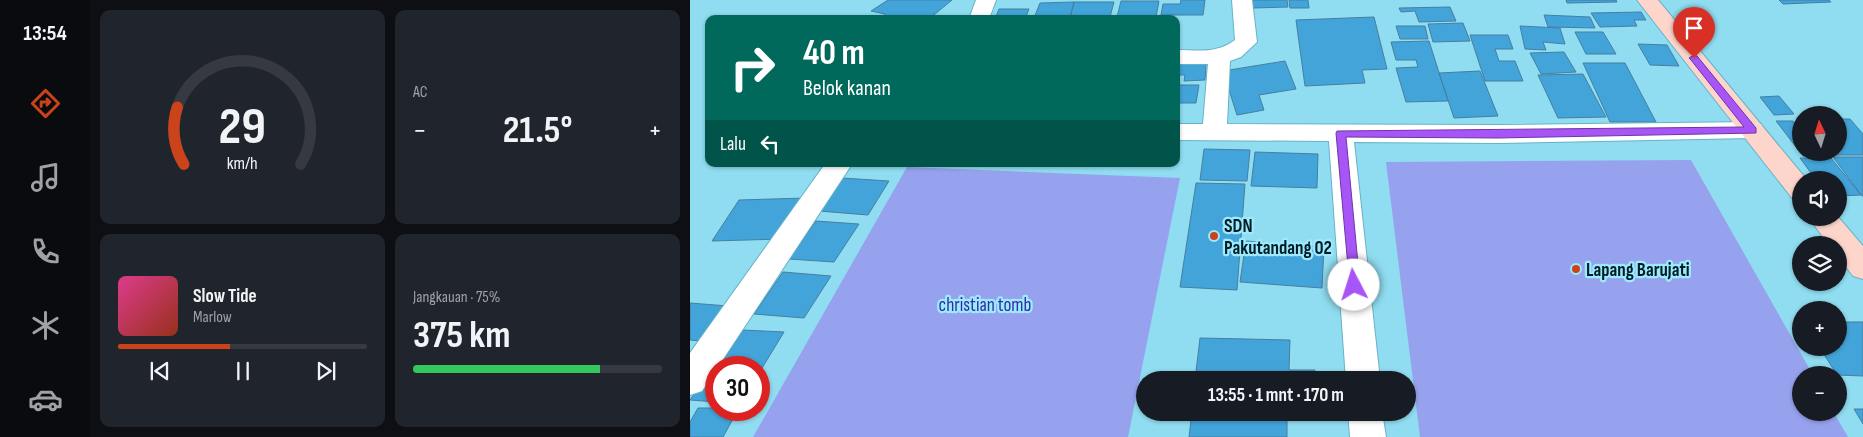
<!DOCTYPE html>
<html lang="id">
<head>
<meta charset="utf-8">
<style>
	body { margin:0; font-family:"Sofia Sans Condensed",sans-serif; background:#20242c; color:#f1f3f6; height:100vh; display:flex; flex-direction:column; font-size:19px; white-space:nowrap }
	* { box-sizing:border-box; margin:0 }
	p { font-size:16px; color:#9ea1a6 }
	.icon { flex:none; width:28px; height:28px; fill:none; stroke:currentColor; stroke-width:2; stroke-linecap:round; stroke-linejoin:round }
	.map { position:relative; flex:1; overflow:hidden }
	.drawer { display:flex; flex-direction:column; gap:10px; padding:10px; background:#0d0f14; width:600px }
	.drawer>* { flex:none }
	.hud { position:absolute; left:15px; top:15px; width:475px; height:152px; border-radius:10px; box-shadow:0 1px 4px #0004; background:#00695c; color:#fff; overflow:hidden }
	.needle { width:32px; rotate:356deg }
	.fabs { position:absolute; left:1102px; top:106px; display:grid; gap:10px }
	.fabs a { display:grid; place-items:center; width:55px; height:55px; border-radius:50%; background:#171b24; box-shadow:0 1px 4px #0004; font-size:25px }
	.speed { position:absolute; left:15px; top:356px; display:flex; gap:10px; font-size:25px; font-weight:700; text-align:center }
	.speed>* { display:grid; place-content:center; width:65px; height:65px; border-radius:50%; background:#171b24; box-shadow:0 1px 4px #0004; line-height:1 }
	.speed .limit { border:8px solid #d22; background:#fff; color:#111 }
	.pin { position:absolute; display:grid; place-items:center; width:42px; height:42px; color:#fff; margin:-51px -21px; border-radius:50% 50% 50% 0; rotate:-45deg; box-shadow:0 0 5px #0007 }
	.pin .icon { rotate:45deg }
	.me { position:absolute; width:55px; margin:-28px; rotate:355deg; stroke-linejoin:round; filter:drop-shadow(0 0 4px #0008) }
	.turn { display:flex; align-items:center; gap:18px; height:105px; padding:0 15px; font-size:22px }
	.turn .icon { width:65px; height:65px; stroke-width:2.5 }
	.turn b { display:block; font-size:35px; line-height:42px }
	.then { display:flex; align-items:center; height:48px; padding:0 15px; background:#0003; gap:10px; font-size:19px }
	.big { font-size:38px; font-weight:700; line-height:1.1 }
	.drawer .widget { flex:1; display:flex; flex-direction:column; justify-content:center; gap:8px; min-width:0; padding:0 18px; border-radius:10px; background:#20242c }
	.drawer .dial { align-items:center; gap:0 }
	.dial svg { height:130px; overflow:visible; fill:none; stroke:#363941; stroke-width:7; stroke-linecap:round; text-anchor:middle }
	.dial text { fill:#f1f3f6; stroke:none }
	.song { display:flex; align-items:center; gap:15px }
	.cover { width:60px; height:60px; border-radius:8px; background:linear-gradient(135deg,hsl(330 70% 55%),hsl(10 70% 35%)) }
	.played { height:5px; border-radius:2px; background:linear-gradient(90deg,#cb431a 45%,#363941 45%) }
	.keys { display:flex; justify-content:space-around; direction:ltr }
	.heat { display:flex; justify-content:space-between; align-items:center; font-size:28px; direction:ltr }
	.charge { height:8px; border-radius:4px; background:linear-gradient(90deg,#34c759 75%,#363941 0) }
	.drawer .tiles { flex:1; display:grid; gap:10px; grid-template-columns:repeat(2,1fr) }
	.trip { position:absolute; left:446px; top:371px; width:280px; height:50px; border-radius:25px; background:#171b24; box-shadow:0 1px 4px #0004; font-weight:700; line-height:50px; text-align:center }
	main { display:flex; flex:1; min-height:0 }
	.menu { display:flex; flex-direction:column; width:90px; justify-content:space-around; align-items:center; background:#090b0e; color:#9ea1a6 }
	.menu .icon { width:35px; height:35px }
	.menu .selected { color:#cb431a }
	.menu b { font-size:22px; color:#f1f3f6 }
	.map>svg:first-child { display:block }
</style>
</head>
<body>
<main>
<nav class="menu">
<b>13:54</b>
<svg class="icon selected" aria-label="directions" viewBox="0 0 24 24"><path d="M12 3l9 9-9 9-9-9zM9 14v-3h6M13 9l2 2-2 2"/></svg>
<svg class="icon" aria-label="music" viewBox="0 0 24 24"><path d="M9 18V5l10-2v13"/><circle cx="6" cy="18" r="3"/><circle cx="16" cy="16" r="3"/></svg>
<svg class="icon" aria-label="phone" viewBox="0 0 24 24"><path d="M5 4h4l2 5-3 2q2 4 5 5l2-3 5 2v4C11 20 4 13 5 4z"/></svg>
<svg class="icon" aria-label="climate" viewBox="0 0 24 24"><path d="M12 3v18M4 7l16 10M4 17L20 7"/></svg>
<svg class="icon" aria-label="car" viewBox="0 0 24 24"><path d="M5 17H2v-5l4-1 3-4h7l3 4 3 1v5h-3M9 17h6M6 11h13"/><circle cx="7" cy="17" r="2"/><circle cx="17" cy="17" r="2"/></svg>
</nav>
<section class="drawer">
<div class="tiles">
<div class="widget dial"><svg viewBox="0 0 100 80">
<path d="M14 69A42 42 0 1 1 86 69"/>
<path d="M14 69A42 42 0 0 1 10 34" stroke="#cb431a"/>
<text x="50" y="56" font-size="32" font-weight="700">29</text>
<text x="50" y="72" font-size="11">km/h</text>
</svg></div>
<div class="widget"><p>AC</p>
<div class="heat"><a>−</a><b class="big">21.5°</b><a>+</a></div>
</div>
<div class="widget">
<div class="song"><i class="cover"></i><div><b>Slow Tide</b><p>Marlow</p></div></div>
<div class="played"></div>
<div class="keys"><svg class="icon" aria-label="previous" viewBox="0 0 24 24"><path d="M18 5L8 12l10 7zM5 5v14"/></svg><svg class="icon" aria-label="pause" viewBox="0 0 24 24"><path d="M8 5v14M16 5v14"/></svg><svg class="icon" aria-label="next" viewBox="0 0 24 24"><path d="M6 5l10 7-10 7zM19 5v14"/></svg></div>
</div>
<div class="widget"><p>Jangkauan · 75%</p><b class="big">375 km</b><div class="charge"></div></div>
</div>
</section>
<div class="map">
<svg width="1173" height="437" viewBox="0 0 1173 437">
	<rect width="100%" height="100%" fill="#90dcf0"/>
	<path fill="#96a2ed" d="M1001,160L1123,375H1111V412L1144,413L1158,437H730L696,162Z
		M217,167L490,178L438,437H63Z"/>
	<path fill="#43a4d9" stroke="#467fa1" d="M198,0H262L239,19H190L195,14L181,11Z
		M491,0H515L513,15H471L473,4H490Z
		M562,0H597L598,7L563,8Z
		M599,0H618L619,8H600Z
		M876,0H926L927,2L877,3Z
		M1089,0H1139L1141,2L1093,4Z
		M431,1H469L466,17H427Z
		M384,2L380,18H344L350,3Z
		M384,2H424L420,17L380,18Z
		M760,7L766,21L729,22L725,11L711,12L709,8Z
		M309,9H339L335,19H305Z
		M951,12L956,20H944L947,26L910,27L901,13Z
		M854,15L900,17L905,28L858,27Z
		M684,17L697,69L672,70L675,83L615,86L606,20Z
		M773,23L780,41L743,42L738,24Z
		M706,26H735L738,39H710Z
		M830,26L870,28L875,44L853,42L856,50L835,49Z
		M885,32H913L926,54H896Z
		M780,35H818L823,49H805L809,61H825L833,81H795Z
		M739,41L758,101L716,102L706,68L728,67L726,60H706L701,42Z
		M948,44L977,45L989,66L960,65Z
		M874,52L886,72L851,74L840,53Z
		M486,58L516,62L515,80L494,81L495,75H486Z
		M595,61L606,89L569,95L574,110L547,115L533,71Z
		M893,63H935L966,122H920Z
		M790,71L808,116L764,118L749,73Z
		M893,74L916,117L868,118L848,75Z
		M486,85H509L506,103H486Z
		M1089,96L1104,114L1084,115L1070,97Z
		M1149,119H1160L1173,134V155H1133L1131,152H1149V143H1153L1149,138Z
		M1086,121H1103L1111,131V152H1128L1130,156H1113Z
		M514,149L560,150L557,181L510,180Z
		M565,152L628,154L627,188L561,186Z
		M1143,157H1173V196H1172Z
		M1110,158H1141L1171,195L1149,196V180H1126Z
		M152,178L199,181L178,215L129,211Z
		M506,183L555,184L547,290L490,287Z
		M115,198L92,239L22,241L49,200Z
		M126,221L169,224L144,262L99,259Z
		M556,241L634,247L632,288L550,282Z
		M93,272L141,276L114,318L64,314Z
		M0,303L38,306L12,341L0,340Z
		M1149,322H1173V376L1147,375L1130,348H1149Z
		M53,330L94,332L69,373V368H28Z
		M510,338L600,340L599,370H625V380H505Z
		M14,380L26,381V402L0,400Z
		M8,408H26V410H48L33,437H0V422Z
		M1164,409H1173V424Z
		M502,412H597V437H499Z"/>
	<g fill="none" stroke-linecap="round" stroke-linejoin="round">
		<defs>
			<path id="minor" d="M286,0H306L299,19H279Z
				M542,0H562L567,42L551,57L540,61L537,124L808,125L1062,122L1071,124L1074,130L1071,136L1062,138L808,143L664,142L690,380H656L639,141L486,140V124H513L518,64H486V50C509,50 526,54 545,40Z
				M135,164H162L12,391L0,395V353Z
				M658,412H692L696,437H660Z"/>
			<path id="secondary" d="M947,0H968L1117,180H1111V201L1102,198Z
				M1119,218H1149L1173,246V279L1163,276L1149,258V245H1139Z"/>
		</defs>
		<use href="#minor" stroke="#67b2c6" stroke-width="2"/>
		<use href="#secondary" stroke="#67b2c6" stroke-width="2"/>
		<use href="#minor" fill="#fff" fill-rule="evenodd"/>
		<use href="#secondary" fill="#fdd5cb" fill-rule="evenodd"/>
	</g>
	<path fill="#a855f7" stroke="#6d37a1" d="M1004,55L1007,56L1066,128V133L808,138L656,137L670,285L669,289L664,290L660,289L646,133L647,131L1054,127L1001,60L999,58Z"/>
	<g fill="#cb431a" stroke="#9de9fd" stroke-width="2">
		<circle cx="524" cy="236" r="5"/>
		<circle cx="886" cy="269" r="5"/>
	</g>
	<g text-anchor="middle" stroke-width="4.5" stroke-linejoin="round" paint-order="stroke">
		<g font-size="19" font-weight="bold" fill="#001c24" stroke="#9de9fd" text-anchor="start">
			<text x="534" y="232">SDN<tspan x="534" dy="22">Pakutandang 02</tspan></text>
			<text x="896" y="276">Lapang Barujati</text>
		</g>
		<g font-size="19" fill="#322ca0" stroke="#9de9fd">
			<text x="295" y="311">christian tomb</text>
		</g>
	</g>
</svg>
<div class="fabs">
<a><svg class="needle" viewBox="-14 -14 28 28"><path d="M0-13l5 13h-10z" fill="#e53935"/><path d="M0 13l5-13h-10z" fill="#9ea1a6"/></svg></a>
<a><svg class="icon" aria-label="sound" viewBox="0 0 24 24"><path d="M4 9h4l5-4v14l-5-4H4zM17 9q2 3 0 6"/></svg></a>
<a><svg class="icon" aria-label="layers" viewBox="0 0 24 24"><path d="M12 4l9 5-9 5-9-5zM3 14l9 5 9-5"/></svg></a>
<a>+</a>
<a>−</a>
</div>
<div class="speed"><div class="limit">30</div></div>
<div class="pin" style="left:1004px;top:58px;background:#d93025"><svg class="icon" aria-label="arrive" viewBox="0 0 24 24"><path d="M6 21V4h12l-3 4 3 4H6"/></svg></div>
<svg class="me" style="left:664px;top:285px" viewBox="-20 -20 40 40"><circle r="19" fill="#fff"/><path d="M0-13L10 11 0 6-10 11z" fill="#a855f7"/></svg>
<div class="trip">13:55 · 1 mnt · 170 m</div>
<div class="hud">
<div class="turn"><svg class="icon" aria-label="right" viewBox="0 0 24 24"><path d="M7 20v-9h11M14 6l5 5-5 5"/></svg><div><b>40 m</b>Belok kanan</div></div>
<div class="then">Lalu<svg class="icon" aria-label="left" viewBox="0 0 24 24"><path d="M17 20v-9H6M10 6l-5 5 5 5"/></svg></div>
</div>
</div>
</main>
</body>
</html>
